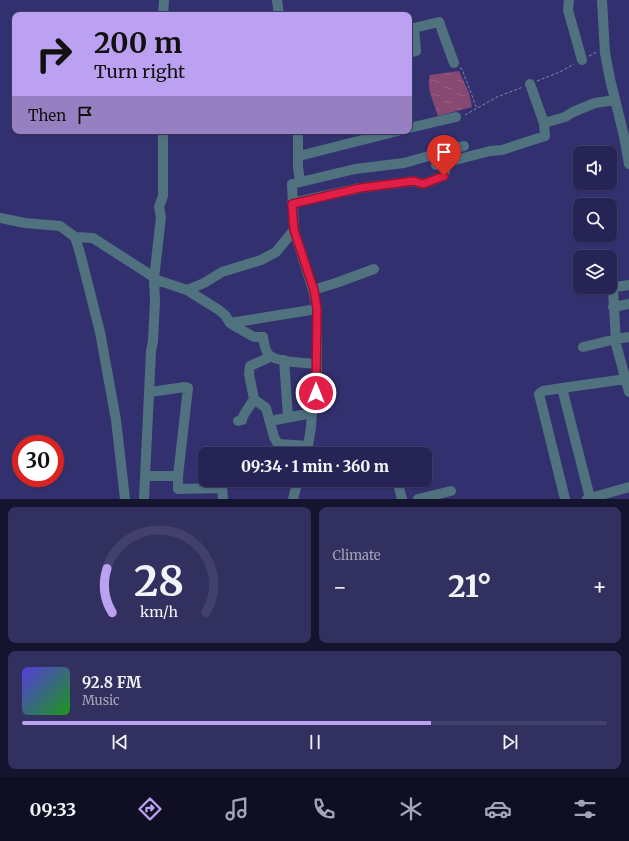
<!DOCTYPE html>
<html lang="en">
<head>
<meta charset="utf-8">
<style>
	body { margin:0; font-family:Merriweather,serif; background:#32305e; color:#f1f3f6; height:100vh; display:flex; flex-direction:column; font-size:15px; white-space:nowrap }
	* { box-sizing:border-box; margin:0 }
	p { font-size:13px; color:#a4a4b8 }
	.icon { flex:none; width:22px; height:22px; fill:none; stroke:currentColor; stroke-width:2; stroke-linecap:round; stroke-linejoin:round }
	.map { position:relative; height:499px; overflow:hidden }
	.side { display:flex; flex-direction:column; gap:8px; padding:8px; background:#15142e; flex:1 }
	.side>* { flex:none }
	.top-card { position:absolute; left:12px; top:12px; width:400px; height:122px; border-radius:8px; box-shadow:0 1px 3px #0004,0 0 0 1px #42416b; background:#bca0f2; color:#111; overflow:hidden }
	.tools { position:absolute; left:573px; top:146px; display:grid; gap:8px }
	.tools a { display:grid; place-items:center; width:44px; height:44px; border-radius:8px; background:#262454; box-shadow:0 1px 3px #0004,0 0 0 1px #42416b; font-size:20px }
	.speed { position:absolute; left:12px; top:435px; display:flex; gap:8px; font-size:20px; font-weight:700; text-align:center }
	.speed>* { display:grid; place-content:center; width:52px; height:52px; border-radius:50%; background:#262454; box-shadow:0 1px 3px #0004,0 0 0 1px #42416b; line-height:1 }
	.speed .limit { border:6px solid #d22; background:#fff; color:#111 }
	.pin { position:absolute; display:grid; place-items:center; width:34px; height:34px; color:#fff; margin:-41px -17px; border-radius:50% 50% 50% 0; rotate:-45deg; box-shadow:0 0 4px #0007 }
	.pin .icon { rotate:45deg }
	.me { position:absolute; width:44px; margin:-22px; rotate:0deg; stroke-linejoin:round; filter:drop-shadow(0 0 3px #0008) }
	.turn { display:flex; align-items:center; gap:14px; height:84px; padding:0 16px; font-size:18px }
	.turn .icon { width:52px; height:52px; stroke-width:2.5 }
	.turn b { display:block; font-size:28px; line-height:34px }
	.then { display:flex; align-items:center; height:38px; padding:0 16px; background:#0003; gap:8px; font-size:15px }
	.big { font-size:30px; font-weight:800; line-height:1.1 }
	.side .card { flex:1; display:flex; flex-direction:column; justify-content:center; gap:6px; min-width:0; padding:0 14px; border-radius:8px; background:#32305e }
	.side .dial { align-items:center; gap:0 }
	.dial svg { height:104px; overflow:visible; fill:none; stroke:#42416b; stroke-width:7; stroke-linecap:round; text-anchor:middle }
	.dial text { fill:#f1f3f6; stroke:none }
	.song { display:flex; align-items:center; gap:12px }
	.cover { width:48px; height:48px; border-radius:6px; background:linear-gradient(135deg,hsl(250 70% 55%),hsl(120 70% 35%)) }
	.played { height:4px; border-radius:2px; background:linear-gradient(90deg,#bca0f2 70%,#42416b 70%) }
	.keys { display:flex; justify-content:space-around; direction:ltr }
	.heat { display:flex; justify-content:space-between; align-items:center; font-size:22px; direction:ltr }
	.side .tiles { flex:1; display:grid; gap:8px; grid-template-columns:1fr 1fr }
	.card:last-child { grid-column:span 2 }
	.trip { position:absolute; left:198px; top:447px; width:234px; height:40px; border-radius:8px; background:#262454; box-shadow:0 1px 3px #0004,0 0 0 1px #42416b; font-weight:800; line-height:40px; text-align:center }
	.menu { display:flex; height:64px; justify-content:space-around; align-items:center; background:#0f0e22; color:#a4a4b8 }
	.menu .icon { width:28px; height:28px }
	.menu .selected { color:#bca0f2 }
	.menu b { font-size:18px; color:#f1f3f6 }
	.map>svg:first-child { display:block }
</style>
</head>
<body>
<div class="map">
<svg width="629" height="499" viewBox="0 0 629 499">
	<defs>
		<pattern id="water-ripples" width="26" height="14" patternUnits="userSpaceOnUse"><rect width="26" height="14" fill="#874972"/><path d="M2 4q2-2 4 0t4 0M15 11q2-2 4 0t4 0" fill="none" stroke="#976287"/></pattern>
	</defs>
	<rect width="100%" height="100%" fill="#333070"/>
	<path fill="url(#water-ripples)" d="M459,71L469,93L472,107L438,116C434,103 426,88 430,75Z"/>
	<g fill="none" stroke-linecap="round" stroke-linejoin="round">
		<path stroke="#8383b6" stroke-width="1" stroke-dasharray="3 2" stroke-linecap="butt" d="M589,56L597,52
			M460,68L462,69L477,109
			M537,81L560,72L574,64
			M465,115L497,97L523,87"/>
		<path stroke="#4f727e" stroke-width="10" d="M277,0L279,15
			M569,0L568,10L582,60
			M602,0L605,53L610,79L624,136L629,164
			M163,15L164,0
			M409,53L416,51L414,28L439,22L454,63
			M530,84L544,123
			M409,128L456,117
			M298,131V167L300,182
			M299,156L398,131
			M436,165L490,151L502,150L545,136L544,123L565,117L573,112L595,103L615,100
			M292,203L360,188L414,181L423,184L444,176L447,162
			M0,218L25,223L60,226L75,237L80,253L100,332L116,420L125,499
			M75,237L93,238L152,276L154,279L187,290L204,283L222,272L261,260L276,252L294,230
			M629,285L616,287L613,289L616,344L629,392
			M187,290L219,310L225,315L230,323L238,328L254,337H263C264,343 265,351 269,355C276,362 306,363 317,364
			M313,290L336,283L374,269
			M613,307L629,304
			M230,323L317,309
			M583,347L616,339L629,337
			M270,357L250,366L249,374L254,399L266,408L274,437L278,444L308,446
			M284,360L288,417
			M562,388L543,391L539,394L565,499
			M150,392L185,387L188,388L178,476V489L222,488L223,499
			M238,421L242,420C242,415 251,405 254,399
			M270,421L312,413
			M304,454L308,446L311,427L312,413L317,393V309L313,290L294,230L292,184L355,169L404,163L464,146
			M145,476H178
			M397,480L402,499
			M590,498L562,388L626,379
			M144,499L151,351L153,341L155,301L154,279L161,217L159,207L163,196V131
			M293,499L298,480
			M418,499L451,491
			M587,499L629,487"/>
	</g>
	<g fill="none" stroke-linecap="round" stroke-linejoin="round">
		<defs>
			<path id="route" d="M316,393L317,309L314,290L294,230L292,204L360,188L414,181L423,184L444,176"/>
		</defs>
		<use href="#route" stroke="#92132f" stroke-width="10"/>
		<use href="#route" stroke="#e11d48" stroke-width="7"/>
	</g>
</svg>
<div class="tools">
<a><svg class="icon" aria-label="sound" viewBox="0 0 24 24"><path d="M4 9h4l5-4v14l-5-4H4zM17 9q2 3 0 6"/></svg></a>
<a><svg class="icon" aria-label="search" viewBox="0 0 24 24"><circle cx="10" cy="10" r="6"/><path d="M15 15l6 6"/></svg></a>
<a><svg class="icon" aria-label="layers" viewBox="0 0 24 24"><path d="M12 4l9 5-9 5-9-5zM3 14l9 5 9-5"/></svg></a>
</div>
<div class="speed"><div class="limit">30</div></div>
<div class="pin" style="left:444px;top:176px;background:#d93025"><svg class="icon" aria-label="arrive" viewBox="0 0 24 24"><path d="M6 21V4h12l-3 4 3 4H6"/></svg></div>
<svg class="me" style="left:316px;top:393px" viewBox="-20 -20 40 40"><circle r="17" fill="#e11d48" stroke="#fff" stroke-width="3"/><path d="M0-11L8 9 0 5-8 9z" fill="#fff"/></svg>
<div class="trip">09:34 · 1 min · 360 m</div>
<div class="top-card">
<div class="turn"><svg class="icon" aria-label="right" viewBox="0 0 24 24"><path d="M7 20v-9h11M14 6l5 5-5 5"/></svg><div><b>200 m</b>Turn right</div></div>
<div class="then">Then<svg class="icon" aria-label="arrive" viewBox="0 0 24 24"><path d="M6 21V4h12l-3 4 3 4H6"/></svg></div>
</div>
</div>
<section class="side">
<div class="tiles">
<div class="card dial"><svg viewBox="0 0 100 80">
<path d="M14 69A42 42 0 1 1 86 69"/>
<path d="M14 69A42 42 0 0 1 10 35" stroke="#bca0f2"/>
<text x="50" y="56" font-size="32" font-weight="700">28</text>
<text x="50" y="72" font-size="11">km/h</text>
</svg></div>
<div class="card"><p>Climate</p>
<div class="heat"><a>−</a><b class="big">21°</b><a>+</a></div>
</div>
<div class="card">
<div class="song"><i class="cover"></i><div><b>92.8 FM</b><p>Music</p></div></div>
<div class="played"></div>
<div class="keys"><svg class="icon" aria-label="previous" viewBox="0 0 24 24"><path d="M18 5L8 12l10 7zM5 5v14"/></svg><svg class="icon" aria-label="pause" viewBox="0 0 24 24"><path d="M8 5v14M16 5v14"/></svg><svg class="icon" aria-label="next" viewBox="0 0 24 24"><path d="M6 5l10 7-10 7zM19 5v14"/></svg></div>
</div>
</div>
</section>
<nav class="menu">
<b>09:33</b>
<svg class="icon selected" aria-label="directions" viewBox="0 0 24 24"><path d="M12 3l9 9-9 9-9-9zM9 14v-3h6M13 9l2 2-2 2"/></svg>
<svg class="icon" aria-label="music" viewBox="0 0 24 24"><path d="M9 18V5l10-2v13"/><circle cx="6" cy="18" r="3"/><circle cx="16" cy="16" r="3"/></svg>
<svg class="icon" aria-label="phone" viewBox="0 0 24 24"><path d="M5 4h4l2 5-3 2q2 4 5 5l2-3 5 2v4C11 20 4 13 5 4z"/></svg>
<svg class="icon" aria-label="climate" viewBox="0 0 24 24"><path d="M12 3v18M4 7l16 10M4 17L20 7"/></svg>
<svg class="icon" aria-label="car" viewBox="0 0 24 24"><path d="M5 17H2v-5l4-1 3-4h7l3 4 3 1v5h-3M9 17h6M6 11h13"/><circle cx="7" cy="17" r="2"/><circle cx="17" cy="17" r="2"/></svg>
<svg class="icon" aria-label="filters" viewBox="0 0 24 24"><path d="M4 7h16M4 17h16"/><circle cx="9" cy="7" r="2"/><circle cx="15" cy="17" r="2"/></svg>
</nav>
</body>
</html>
